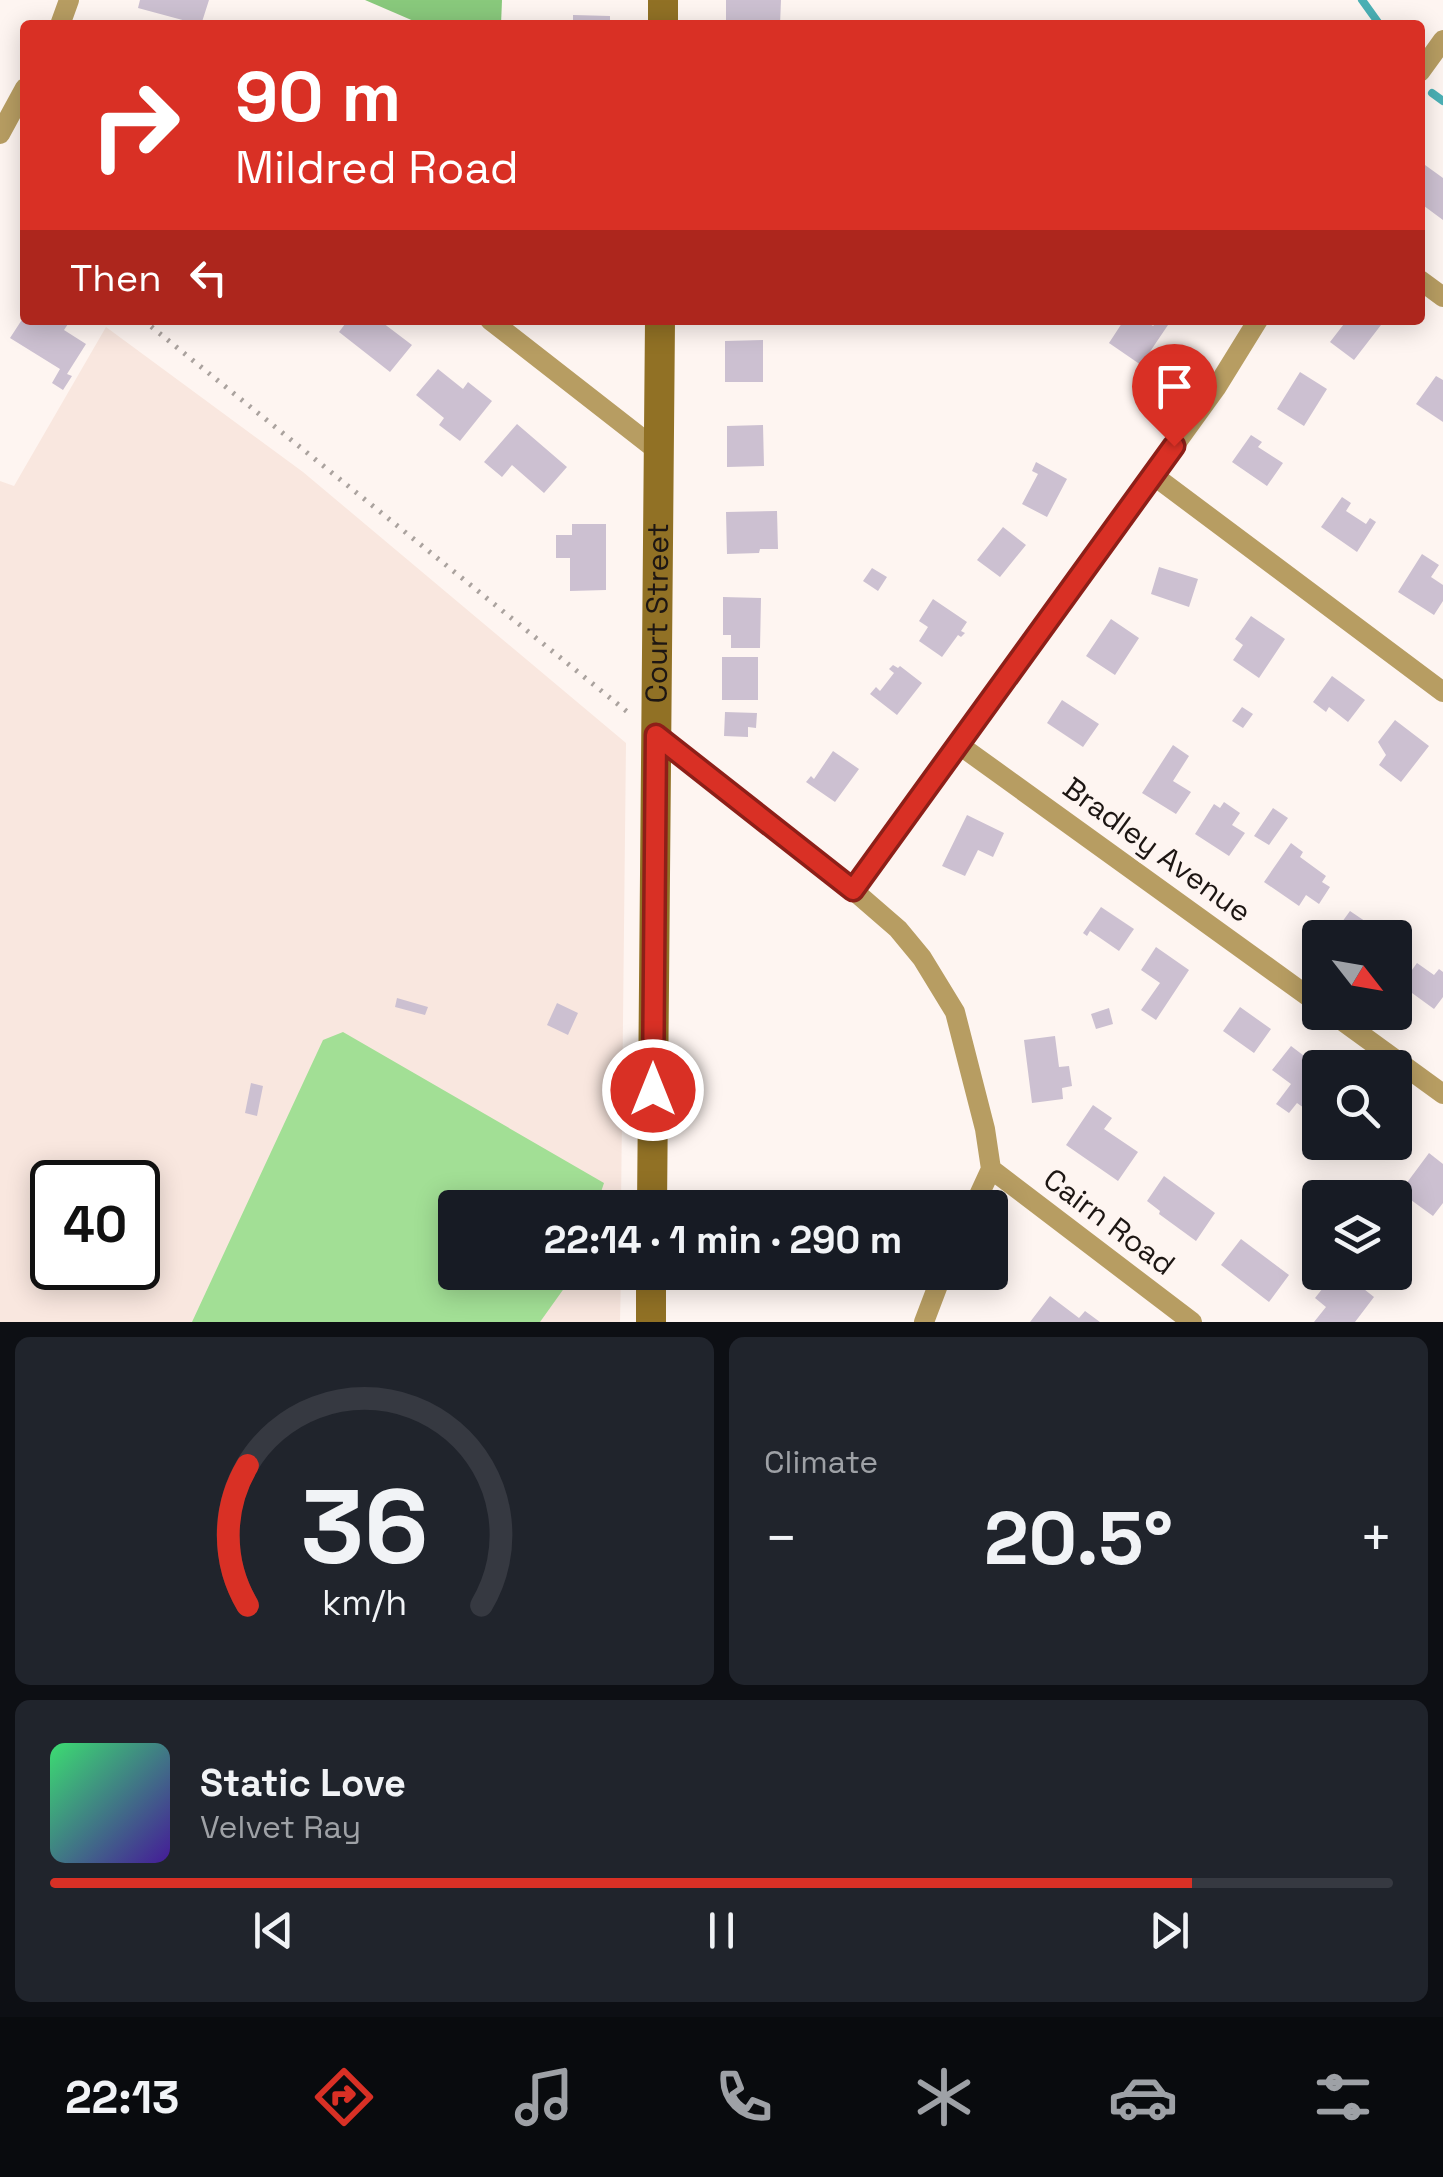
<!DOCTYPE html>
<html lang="en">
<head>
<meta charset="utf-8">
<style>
	body { margin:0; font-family:"Space Grotesk",sans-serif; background:#20242c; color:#f1f3f6; height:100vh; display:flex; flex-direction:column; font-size:38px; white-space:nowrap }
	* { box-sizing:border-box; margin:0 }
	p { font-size:32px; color:#9ea1a6 }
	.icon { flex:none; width:55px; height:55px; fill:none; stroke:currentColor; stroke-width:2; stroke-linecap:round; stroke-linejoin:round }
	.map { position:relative; height:1322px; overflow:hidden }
	.panel { display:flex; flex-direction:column; gap:15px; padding:15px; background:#0d0f14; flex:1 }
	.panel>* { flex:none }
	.top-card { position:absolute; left:20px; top:20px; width:1405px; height:305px; border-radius:10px; box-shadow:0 5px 25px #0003; background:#d93025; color:#fff; overflow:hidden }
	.needle { width:65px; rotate:121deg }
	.buttons { position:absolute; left:1302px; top:920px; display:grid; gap:20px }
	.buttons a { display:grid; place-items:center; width:110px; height:110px; border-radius:10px; background:#171b24; box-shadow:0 5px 25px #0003; font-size:50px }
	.speed { position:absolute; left:30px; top:1160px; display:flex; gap:20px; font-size:50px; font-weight:700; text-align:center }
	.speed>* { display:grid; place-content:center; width:130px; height:130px; border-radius:50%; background:#171b24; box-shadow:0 5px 25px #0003; line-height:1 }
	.speed .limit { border:5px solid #111; border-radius:15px; background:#fff; color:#111 }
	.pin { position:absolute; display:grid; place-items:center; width:85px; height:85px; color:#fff; margin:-102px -42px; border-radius:50% 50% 50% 0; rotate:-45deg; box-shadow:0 0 10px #0007 }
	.pin .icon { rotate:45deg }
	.me { position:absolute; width:110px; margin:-55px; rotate:0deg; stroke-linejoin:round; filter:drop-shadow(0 0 8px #0008) }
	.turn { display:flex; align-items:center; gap:35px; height:210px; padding:0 50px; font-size:45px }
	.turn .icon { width:130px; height:130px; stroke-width:2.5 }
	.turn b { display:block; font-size:70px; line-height:85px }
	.then { display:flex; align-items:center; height:95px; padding:0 50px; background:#0003; gap:20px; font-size:38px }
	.big { font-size:75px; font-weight:700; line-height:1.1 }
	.panel .tile { flex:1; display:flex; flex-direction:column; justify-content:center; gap:15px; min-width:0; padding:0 35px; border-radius:15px; background:#20242c }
	.panel .dial { align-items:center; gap:0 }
	.dial svg { height:260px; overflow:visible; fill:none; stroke:#363941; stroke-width:7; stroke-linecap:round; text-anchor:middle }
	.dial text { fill:#f1f3f6; stroke:none }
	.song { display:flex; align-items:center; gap:30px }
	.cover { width:120px; height:120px; border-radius:15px; background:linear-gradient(135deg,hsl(140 70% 55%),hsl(260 70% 35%)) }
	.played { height:10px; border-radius:5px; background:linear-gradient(90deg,#d93025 85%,#363941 85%) }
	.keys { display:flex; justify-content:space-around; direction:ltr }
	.heat { display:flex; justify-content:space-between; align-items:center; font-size:55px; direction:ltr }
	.panel .tiles { flex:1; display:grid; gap:15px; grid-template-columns:1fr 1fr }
	.tile:last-child { grid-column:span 2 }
	.trip { position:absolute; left:438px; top:1190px; width:570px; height:100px; border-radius:10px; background:#171b24; box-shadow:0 5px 25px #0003; font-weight:700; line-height:100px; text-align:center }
	.menu { display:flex; height:160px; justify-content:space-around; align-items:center; background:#090b0e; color:#9ea1a6 }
	.menu .icon { width:70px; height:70px }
	.menu .active { color:#d93025 }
	.menu b { font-size:45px; color:#f1f3f6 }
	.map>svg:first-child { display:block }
</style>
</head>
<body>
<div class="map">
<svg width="1443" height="1322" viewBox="0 0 1443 1322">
	<rect width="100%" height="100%" fill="#fef5f1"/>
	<path fill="#f9e7df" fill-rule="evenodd" d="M106,327L303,472L626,743L621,1207L455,1208V1272L621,1273L620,1322H0V481L14,486ZM52,1182H138V1268H52Z"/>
	<path fill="#a2df95" d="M343,1032L604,1183L596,1207L455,1208V1272L575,1273L540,1322H192L323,1040Z"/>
	<path fill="#89c97c" d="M365,0H502L501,25H423Z"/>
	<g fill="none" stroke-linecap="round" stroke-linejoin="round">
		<path stroke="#4bb0b5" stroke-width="8" d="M1362,0L1380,25
			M1432,93L1443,101"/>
	</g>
	<path fill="#ccc0d1" d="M140,0H209L201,25L138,8Z
		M726,0H781L780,25H726Z
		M573,15L610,16V25H573Z
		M1425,165L1443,178V220L1420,203V172Z
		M25,315V320H62L68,324L64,330L86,344L67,374L72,376L63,390L52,383L60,369L10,338Z
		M348,320H386L383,323L412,345L390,372L339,332Z
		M1124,320H1144L1153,326L1160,320L1168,325L1141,365L1109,343Z
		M1347,320H1375L1381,325L1354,360L1330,342Z
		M763,340V382H725V341Z
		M438,369L463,389L468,382L492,401L460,441L439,425L444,418L416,395Z
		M1300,372L1327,389L1304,426L1277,409Z
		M1436,376L1443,380V422L1416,404Z
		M517,424L567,467L544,493L512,465L502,477L484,462Z
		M763,425L764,466L727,467V426Z
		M1251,435L1262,442L1258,447L1283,463L1267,486L1232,462Z
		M1036,462L1067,479L1047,517L1022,504L1038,474L1032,471Z
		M1342,497L1351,503L1346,511L1366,524L1370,518L1376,522L1357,552L1321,527Z
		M777,511L778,549H760L759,553L727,554L726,512Z
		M572,524H606V590L570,591V558H556V535H572Z
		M1003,527L1026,545L1000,577L977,560Z
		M1422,554L1439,565L1431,577L1443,585V601L1434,615L1398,592Z
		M1159,567L1198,579L1189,607L1151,594Z
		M872,568L887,577L878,591L863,581Z
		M723,597L761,598L760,648H731V635H723Z
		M933,599L967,622L961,631L965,633L961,637L958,635L942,657L919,641L928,627L919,621Z
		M1251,616L1285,639L1259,678L1233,660L1243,645L1235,639Z
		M1111,619L1139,638L1115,675L1086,656Z
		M722,657H758V700H722Z
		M893,665L898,668L900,666L922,683L897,715L870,694L876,687L880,691L894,673L889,669Z
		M1332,676L1365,700L1348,722L1329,707L1326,712L1313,702Z
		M1062,700L1099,724L1083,747L1047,723Z
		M1242,707L1253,714L1243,728L1232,721Z
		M725,712L757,713L756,728L748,727V737L724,736Z
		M1395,720L1429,746L1401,782L1379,765L1386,755L1378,742Z
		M1173,745L1189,756L1173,781L1191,792L1176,814L1142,793Z
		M833,751L859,769L835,802L806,782L811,776L814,779Z
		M1224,802L1240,813L1232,825L1245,833L1229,856L1195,834L1214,804L1220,808Z
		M1273,808L1288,818L1269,845L1254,836Z
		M967,815L1004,833L993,857L978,850L965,876L942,866Z
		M1291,843L1303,852L1300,857L1326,876L1322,882L1330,887L1319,904L1306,895L1299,906L1264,882Z
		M1101,907L1134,929L1119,951L1090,931L1087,936L1083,933Z
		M1350,911L1384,934L1381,938H1340L1334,933Z
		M1156,947L1189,970L1156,1020L1141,1010L1160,983L1141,970Z
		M1417,963L1434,975L1439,969L1443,972V997L1434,1009L1401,985Z
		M397,998L428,1007L425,1015L395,1007Z
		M557,1003L578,1013L568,1035L547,1025Z
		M1240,1007L1271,1029L1254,1053L1223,1031Z
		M1109,1008L1113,1024L1096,1029L1091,1014Z
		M1055,1036L1059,1067L1069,1066L1072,1086L1062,1088L1063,1099L1032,1103L1024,1040Z
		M1291,1046L1320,1068V1077L1309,1092L1313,1096L1304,1108L1297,1103L1289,1113L1276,1104L1291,1084L1272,1070Z
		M251,1083L263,1086L257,1116L245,1113Z
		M1093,1105L1112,1118L1104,1129L1138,1152L1118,1181L1066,1145Z
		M1395,1122L1409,1132L1393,1156L1373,1142H1395Z
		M1352,1142H1372L1364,1156L1350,1146Z
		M1429,1153L1443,1164V1203L1433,1216L1400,1192Z
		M1164,1176L1215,1213L1196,1241L1159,1214L1160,1211L1147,1201Z
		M1241,1239L1289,1275L1269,1302L1221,1265Z
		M1334,1274L1345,1283L1350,1278L1374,1297L1355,1322H1314L1326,1307L1315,1298Z
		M1050,1296L1079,1318L1085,1311L1100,1322H1030Z"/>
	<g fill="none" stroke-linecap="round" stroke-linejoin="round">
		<path stroke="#aaa29e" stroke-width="5" stroke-dasharray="2.5 8" stroke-linecap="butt" d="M143,320L630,714"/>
		<path stroke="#b79d62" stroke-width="20" d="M60,25L69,0
			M1420,72L1443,40
			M0,134L25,88
			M1420,280L1443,297
			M490,320L658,451
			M1153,475L1443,692
			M656,735L853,890L898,929L922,958L955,1012L985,1129L991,1169L973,1208
			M958,744L1320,1005
			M853,890L1216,388L1258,320
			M1330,1012L1443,1094
			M991,1169L1192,1322
			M924,1322L943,1272"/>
		<g stroke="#917125" stroke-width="30">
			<path d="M663,25V0"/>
			<path id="s1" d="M652,1208L660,320"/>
			<path d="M651,1322V1272"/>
		</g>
	</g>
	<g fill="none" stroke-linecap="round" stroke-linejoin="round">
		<defs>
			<path id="route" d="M653,1090L656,735L853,890L1174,446"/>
		</defs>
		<use href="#route" stroke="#8d1f18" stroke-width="25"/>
		<use href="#route" stroke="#d93025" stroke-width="18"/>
	</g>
	<g text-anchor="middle" stroke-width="8" stroke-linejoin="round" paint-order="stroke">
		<g font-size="30" fill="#1d1613" stroke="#fef5f1">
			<text dy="10" stroke="none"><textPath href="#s1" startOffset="595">Court Street</textPath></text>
			<text transform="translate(1157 850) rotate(36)" y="10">Bradley Avenue</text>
			<text transform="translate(1109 1222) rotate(37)" y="10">Cairn Road</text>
		</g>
	</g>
</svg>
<div class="buttons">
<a><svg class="needle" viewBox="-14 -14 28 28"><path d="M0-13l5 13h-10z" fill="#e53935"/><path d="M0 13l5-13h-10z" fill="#9ea1a6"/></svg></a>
<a><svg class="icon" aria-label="search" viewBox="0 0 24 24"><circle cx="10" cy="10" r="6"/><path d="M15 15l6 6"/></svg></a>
<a><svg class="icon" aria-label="layers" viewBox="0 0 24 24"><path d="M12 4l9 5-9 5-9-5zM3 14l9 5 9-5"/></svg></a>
</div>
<div class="speed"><div class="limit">40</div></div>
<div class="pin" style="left:1174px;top:446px;background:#d93025"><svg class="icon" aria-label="arrive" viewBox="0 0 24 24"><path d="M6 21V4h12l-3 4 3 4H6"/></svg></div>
<svg class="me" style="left:653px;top:1090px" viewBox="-20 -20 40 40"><circle r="17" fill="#d93025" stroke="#fff" stroke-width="3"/><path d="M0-11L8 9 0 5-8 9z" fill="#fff"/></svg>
<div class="trip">22:14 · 1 min · 290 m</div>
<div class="top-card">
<div class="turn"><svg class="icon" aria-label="right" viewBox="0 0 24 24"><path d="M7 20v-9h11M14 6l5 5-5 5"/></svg><div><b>90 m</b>Mildred Road</div></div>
<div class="then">Then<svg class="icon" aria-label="left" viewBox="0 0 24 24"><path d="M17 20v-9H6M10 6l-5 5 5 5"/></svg></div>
</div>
</div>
<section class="panel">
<div class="tiles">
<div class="tile dial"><svg viewBox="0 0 100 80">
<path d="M14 69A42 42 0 1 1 86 69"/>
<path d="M14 69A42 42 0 0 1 14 26" stroke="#d93025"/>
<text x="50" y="56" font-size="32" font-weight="700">36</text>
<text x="50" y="72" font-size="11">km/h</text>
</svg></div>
<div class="tile"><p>Climate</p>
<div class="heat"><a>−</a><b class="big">20.5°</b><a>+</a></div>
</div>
<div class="tile">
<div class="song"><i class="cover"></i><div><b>Static Love</b><p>Velvet Ray</p></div></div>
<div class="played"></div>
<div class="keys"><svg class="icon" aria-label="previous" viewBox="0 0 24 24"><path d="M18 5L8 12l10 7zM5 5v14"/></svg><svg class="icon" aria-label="pause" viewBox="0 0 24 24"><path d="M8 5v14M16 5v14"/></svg><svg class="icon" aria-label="next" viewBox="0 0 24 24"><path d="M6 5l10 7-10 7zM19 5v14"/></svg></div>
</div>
</div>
</section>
<nav class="menu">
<b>22:13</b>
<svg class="icon active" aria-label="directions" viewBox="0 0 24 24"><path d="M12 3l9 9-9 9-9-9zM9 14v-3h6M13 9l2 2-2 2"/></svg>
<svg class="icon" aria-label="music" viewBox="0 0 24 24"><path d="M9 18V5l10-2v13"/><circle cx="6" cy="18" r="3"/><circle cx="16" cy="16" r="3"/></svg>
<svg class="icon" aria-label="phone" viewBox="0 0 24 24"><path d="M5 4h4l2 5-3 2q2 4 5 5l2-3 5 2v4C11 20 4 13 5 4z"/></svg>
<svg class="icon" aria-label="climate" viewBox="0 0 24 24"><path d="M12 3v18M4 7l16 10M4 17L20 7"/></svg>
<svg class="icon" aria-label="car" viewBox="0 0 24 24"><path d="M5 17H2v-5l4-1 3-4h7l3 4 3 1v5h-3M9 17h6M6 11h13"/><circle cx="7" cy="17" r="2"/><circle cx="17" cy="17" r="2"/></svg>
<svg class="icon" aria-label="filters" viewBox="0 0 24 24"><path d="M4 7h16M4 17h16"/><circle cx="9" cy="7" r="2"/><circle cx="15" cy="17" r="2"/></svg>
</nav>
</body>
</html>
